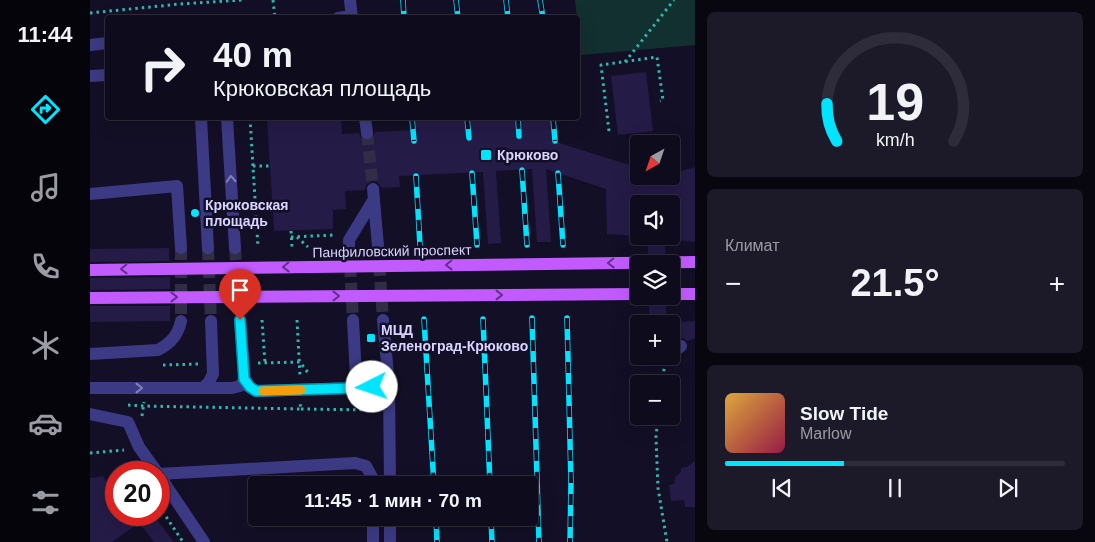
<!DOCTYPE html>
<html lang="ru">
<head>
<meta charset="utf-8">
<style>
	body { margin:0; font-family:Arial,sans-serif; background:#1c1929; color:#f1f3f6; height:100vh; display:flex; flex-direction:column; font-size:19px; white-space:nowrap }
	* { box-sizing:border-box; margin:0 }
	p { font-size:16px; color:#9b9ba3 }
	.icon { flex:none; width:28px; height:28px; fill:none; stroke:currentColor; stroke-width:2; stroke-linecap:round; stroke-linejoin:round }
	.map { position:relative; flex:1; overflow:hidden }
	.drawer { display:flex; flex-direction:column; gap:12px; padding:12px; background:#08060f; width:400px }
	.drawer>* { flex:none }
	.top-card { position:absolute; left:15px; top:15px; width:475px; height:105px; border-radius:5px; box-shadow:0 5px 20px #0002,0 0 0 1px #2e2b3b; background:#0e0b1c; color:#f1f3f6; overflow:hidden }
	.needle { width:32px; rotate:220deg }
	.buttons { position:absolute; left:540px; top:135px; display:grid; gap:10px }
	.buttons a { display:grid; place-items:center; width:50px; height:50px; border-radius:5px; background:#0e0b1c; box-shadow:0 5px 20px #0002,0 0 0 1px #2e2b3b; font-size:25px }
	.speed { position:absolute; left:15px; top:461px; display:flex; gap:10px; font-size:25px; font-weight:700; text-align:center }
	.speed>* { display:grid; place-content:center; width:65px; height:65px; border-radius:50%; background:#0e0b1c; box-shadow:0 5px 20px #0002,0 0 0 1px #2e2b3b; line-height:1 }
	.speed .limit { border:8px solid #d22; background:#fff; color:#111 }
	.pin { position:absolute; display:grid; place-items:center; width:42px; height:42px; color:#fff; margin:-51px -21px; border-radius:50% 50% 50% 0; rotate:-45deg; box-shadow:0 0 5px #0007 }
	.pin .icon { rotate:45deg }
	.me { position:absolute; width:55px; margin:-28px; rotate:266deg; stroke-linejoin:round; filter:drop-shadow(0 0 4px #0008) }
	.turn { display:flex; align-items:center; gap:18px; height:105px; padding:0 25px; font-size:22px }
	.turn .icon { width:65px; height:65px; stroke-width:2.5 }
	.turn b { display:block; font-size:35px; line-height:42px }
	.big { font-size:38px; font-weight:700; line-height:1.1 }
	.drawer .card { flex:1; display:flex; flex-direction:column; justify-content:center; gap:8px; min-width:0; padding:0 18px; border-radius:8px; background:#1c1929 }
	.drawer .dial { align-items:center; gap:0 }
	.dial svg { height:130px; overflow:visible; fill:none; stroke:#2e2b3b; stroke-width:7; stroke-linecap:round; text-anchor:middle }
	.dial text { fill:#f1f3f6; stroke:none }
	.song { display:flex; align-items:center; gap:15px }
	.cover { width:60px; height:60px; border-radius:8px; background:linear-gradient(135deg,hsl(40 70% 55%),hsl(340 70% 35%)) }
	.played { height:5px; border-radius:2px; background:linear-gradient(90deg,#00e5ff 35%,#2e2b3b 35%) }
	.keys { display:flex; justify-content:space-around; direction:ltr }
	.heat { display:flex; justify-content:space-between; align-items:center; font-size:28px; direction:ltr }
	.trip { position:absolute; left:158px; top:476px; width:290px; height:50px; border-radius:5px; background:#0e0b1c; box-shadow:0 5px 20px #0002,0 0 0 1px #2e2b3b; font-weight:700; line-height:50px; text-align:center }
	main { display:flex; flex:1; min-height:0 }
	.menu { display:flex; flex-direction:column; width:90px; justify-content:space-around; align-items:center; background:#06040b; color:#9b9ba3 }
	.menu .icon { width:35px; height:35px }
	.menu .active { color:#00e5ff }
	.menu b { font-size:22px; color:#f1f3f6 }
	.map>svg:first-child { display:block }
</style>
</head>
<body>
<main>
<nav class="menu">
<b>11:44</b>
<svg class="icon active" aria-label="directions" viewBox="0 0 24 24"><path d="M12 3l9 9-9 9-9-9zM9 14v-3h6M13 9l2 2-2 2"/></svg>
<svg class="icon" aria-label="music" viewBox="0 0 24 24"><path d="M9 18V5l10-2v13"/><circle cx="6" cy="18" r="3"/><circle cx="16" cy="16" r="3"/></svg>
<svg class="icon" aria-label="phone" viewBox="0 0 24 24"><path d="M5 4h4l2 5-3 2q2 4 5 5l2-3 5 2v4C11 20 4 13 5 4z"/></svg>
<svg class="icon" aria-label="climate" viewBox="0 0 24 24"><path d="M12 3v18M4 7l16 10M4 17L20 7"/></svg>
<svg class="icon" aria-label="car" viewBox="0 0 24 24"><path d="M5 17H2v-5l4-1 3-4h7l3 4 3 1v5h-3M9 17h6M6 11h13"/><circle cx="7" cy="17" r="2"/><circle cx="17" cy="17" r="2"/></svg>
<svg class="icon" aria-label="filters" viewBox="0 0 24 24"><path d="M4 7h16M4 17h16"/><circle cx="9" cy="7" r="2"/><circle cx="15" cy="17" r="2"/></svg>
</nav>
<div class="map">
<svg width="605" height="542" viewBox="0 0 605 542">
	<rect width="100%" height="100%" fill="#130f26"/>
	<path fill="#12302f" d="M485,0H605V45L491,55Z"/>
	<path fill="#241b47" d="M556,72L563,131L528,135L521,76Z
		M177,118H251L252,134L269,133L271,138L278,141L282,139L285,132L325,130L324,118H462L463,141L533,163L549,166V176H581V174L605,167V242L581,239V204H549V236L517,234L516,189L456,169L461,242H447L442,169L406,171L411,243L398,244L393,172L309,176L310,187L291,188L290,185L287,182L282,181L276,185L275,190L255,191L256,209L243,210V229L184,231Z
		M558,236H575V254H558Z
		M79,248V261L0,262V249Z
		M80,277V289L0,290V278Z
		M559,296H573L576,300V324H559Z
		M0,306H80V321L0,322Z
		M605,321V339L597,341L593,338H589L581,343V322Z
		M605,461V507H595L594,500L581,501L579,485L584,484L585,477L591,472V468L597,467Z
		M13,476L26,496V515H63L84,542H64L49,523L22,542H0V478Z"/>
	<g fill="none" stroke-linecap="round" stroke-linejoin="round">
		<path stroke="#312d47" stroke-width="12" stroke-dasharray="12 6" stroke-linecap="butt" d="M277,133L283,189
			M288,246L293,320
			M259,247L263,320
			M91,248V321
			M118,248L121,321
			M145,248L150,320"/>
		<path stroke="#2fb8b0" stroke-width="3" stroke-dasharray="2.5 4" stroke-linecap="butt" d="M183,0L185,18
			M0,13L90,4L152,0
			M535,62L584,0
			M160,118L168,247
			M519,131L511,65L567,57L573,100L570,101
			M163,166H180
			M201,231L202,247
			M201,237L245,235
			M207,237L218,247
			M172,320L175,363
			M207,320L210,376
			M168,363L210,362L219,374
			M73,365L110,364
			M571,384L575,365
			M38,405L53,406L211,409L210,403
			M211,409L285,410
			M52,416L54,402
			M568,416L566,437L568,488L577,542
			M0,453L34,450
			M69,506L93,542"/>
		<path stroke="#3d3a85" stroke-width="12" d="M260,0L262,18
			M248,18L262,16
			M0,45L18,43
			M0,76L18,75
			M111,118L118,248
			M137,118L145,248
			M275,118L277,133
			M283,189L288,246
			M0,194L87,186L91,248
			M259,247V240L284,199
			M150,320L155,379L159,387L166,391L265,388L299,385
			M263,320L266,377L265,388
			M293,320L299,385L300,485
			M0,354L68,350C81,343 88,335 91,321
			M581,354L591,346
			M0,388H142L150,386L155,379
			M113,388L119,382L123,374L121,321
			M0,414L38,422L49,447L67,472
			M69,474L265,463L276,466L282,477V485
			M69,475L114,542
			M283,518V542
			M300,518V542"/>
		<path stroke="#c25bff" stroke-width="12" d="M581,294H605"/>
		<defs>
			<path id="rail" d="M313,0L314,18
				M366,0L368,18
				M416,0L418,18
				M450,0L453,18
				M322,118L324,141
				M377,118L379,138
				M428,118L429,136
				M463,118L465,141
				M432,170L437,245
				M382,173L387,245
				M468,173L473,245
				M326,176L330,246
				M442,318L449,542
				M477,318L481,483L480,542
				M334,319L344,485
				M393,319L400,485
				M346,518L347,542
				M401,518L402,542"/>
		</defs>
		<use href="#rail" stroke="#00e5ff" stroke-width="5.5"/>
		<use href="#rail" stroke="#130f26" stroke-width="4" stroke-dasharray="11" stroke-linecap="butt"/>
		<path stroke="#c25bff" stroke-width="12" d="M0,270L605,262
			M0,298L549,294"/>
	</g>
	<defs><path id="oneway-chevron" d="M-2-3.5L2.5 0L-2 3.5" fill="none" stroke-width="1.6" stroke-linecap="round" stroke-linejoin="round" transform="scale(1.25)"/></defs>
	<g stroke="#837fbc">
		<use href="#oneway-chevron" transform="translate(141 179) rotate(-93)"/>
		<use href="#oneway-chevron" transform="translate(49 388)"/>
	</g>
	<g stroke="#623188">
		<use href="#oneway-chevron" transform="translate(521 263) rotate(179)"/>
		<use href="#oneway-chevron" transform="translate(359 265) rotate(179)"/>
		<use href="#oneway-chevron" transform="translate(196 267) rotate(179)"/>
		<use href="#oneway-chevron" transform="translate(34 269) rotate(179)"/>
		<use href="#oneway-chevron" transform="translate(409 295)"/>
		<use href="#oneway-chevron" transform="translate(246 296)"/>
		<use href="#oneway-chevron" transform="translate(84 297)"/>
	</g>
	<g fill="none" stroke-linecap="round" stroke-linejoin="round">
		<defs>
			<path id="route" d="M150,320L154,379L160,387L166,391L265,388L282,387"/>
		</defs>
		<use href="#route" stroke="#0095a6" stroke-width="12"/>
		<use href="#route" stroke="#00e5ff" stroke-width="9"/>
		<path stroke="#f59e0b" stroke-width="9" d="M173,391L211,390"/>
	</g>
	<g fill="#00e5ff" stroke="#130f26" stroke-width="2">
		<rect x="390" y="149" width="12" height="12" rx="2.5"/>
		<circle cx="105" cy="213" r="5"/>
		<rect x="276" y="333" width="10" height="10" rx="2.5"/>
	</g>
	<g text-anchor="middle" stroke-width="5" stroke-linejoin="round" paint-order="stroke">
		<g font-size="14" font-weight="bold" fill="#d9d4ff" stroke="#130f26" text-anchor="start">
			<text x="407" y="160">Крюково</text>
			<text x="115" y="210">Крюковская<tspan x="115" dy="16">площадь</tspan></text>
			<text x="291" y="335">МЦД<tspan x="291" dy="16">Зеленоград-Крюково</tspan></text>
		</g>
		<g font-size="14" fill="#d9d4ff" stroke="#130f26">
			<text transform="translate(302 251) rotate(-1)" y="5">Панфиловский проспект</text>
		</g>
	</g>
</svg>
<div class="buttons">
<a><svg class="needle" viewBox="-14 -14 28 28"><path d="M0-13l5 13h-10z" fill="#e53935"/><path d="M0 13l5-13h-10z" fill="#9b9ba3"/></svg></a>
<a><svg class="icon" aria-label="sound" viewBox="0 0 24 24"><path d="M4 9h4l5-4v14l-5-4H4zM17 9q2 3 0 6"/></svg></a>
<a><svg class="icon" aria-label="layers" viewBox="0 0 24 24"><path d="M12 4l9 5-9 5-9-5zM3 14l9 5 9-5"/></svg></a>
<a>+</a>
<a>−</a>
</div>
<div class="speed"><div class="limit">20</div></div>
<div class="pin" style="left:150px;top:320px;background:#d93025"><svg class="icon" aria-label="arrive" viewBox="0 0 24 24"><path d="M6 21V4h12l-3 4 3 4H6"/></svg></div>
<svg class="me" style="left:282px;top:387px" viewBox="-20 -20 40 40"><circle r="19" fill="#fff"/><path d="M0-13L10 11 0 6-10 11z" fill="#00e5ff"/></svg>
<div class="trip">11:45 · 1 мин · 70 m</div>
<div class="top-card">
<div class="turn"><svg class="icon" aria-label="right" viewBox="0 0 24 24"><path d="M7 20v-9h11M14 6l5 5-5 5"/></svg><div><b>40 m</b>Крюковская площадь</div></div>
</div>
</div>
<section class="drawer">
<div class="card dial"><svg viewBox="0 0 100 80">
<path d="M14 69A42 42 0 1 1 86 69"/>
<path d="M14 69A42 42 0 0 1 8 46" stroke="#00e5ff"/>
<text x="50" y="56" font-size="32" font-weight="700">19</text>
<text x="50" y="72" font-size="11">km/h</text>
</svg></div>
<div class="card"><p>Климат</p>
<div class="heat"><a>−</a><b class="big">21.5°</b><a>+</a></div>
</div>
<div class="card">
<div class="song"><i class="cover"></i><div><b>Slow Tide</b><p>Marlow</p></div></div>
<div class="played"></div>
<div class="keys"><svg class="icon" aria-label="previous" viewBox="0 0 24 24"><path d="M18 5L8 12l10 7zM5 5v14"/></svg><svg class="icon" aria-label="pause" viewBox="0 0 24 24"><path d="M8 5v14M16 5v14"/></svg><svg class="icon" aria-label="next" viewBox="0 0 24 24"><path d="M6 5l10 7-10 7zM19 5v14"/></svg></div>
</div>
</section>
</main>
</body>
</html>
